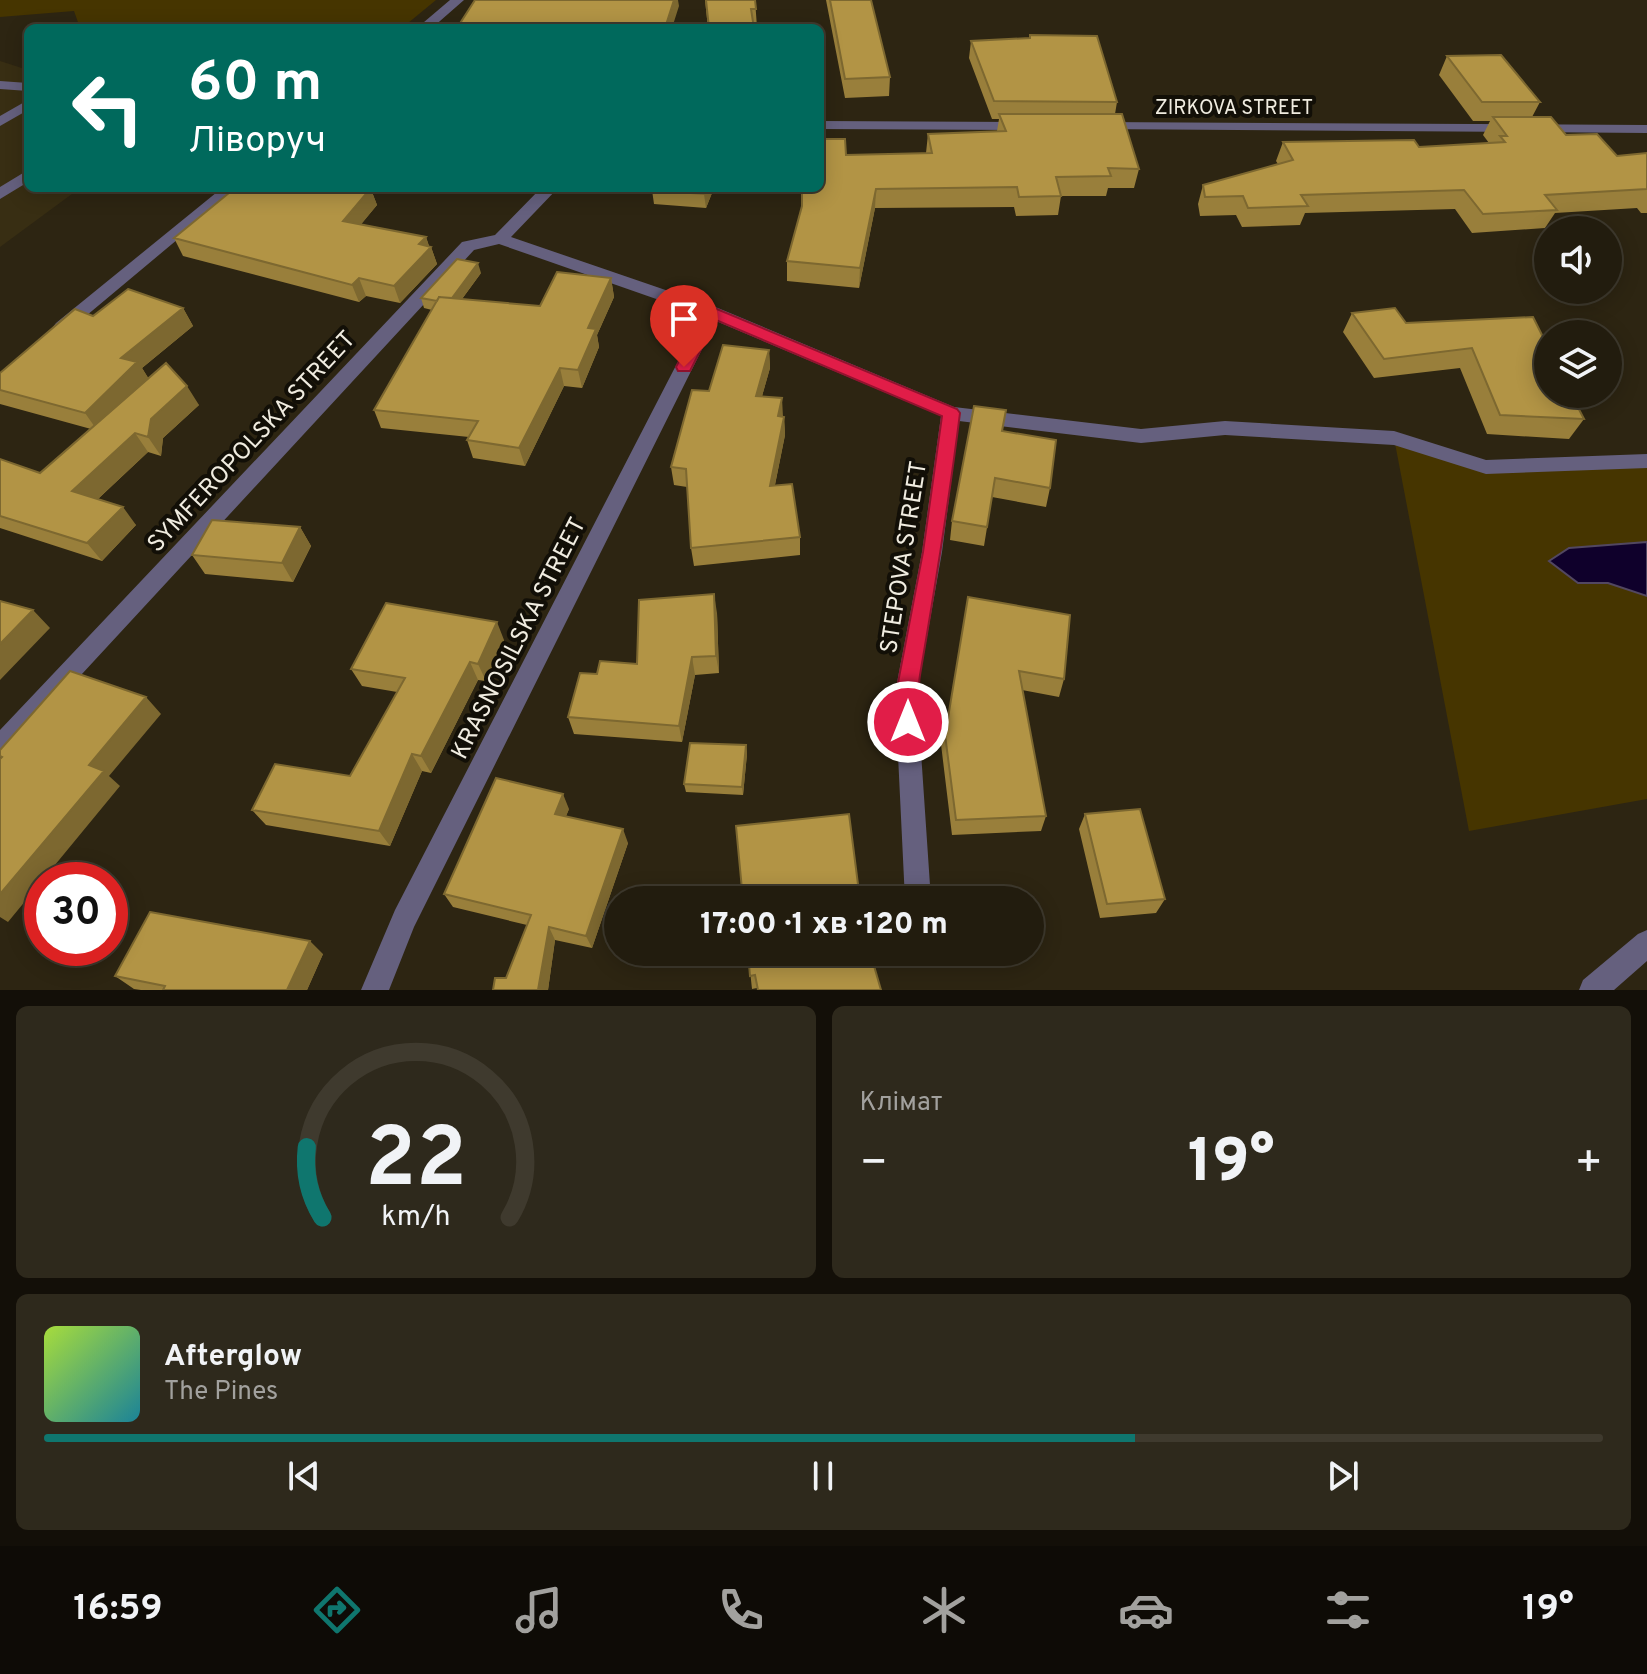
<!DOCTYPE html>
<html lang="uk">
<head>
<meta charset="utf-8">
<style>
	body { margin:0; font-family:Overpass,sans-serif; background:#2e291c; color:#f1f3f6; height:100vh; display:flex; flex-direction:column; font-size:30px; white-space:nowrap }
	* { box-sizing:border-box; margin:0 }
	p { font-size:26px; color:#a2a19e }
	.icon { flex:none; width:44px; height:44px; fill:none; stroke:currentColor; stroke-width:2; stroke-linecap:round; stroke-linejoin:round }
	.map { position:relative; height:990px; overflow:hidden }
	.side { display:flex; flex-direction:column; gap:16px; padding:16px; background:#130f08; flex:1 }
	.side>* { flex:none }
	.banner { position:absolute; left:24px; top:24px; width:800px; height:168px; border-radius:12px; box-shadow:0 4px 20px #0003,0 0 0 2px #3f3a2e; background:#00695c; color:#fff; overflow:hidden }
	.tools { position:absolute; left:1534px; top:216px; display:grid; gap:16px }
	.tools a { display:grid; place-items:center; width:88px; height:88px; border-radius:50%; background:#221c0e; box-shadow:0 4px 20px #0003,0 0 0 2px #3f3a2e; font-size:40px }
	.speed { position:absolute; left:24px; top:862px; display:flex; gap:16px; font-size:40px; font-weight:700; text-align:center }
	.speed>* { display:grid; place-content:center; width:104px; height:104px; border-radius:50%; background:#221c0e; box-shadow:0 4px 20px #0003,0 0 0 2px #3f3a2e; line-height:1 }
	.speed .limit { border:12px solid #d22; background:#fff; color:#111 }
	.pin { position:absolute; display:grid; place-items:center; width:68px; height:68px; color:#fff; margin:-82px -34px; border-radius:50% 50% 50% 0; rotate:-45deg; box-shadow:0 0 8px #0007 }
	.pin .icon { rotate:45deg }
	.me { position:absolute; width:88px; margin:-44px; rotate:0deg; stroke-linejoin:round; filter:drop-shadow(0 0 6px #0008) }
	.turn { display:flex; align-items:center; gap:28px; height:168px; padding:0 32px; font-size:36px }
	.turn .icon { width:104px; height:104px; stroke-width:2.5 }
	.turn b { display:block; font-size:56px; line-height:68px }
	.big { font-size:60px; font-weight:800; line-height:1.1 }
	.side .card { flex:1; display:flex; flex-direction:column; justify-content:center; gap:12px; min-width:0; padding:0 28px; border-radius:12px; background:#2e291c }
	.side .dial { align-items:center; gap:0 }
	.dial svg { height:208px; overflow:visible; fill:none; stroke:#3f3a2e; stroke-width:7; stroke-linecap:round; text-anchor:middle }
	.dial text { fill:#f1f3f6; stroke:none }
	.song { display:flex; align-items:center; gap:24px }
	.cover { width:96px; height:96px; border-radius:12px; background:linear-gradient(135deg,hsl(80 70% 55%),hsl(190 70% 35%)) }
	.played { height:8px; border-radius:4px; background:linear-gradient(90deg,#0f766e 70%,#3f3a2e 70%) }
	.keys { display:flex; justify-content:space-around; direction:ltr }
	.heat { display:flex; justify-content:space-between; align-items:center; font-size:44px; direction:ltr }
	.side .tiles { flex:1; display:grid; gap:16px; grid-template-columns:1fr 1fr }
	.card:last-child { grid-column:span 2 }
	.trip { position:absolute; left:604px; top:886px; width:440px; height:80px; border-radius:40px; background:#221c0e; box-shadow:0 4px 20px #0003,0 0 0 2px #3f3a2e; font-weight:800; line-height:80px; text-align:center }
	.dock { display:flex; height:128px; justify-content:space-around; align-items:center; background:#0e0b06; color:#a2a19e }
	.dock .icon { width:56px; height:56px }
	.dock .active { color:#0f766e }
	.dock b { font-size:36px; color:#f1f3f6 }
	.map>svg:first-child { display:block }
</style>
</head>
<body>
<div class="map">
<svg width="1647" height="990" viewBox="0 0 1647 990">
	<rect width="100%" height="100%" fill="#2d2512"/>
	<path fill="#382e13" d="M0,61L28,70V188H80L0,247Z"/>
	<path fill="#463500" d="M0,0H436L402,28H80L74,11L0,17Z
		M1394,438L1486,467L1647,461V799L1469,831Z"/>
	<path fill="#0f002b" stroke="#524761" stroke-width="2" d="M1647,542V596L1608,583H1578L1549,561L1569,548Z"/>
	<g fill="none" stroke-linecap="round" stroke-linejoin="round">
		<path fill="#65607e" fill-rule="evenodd" d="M450,0H464L432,28H417Z
			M0,81L28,83V91L0,89Z
			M28,100V110L0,126V116Z
			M820,121L1023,122L1030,126L1023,130L820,129Z
			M1099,122L1647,125V133L1094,129V123Z
			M28,170V182L0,199V187Z
			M222,188H239L68,331H56L53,327L56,323Z
			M541,188H558L511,237L718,308L954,407L1141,429L1225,421L1394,431L1486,460L1647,454V468L1486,474L1394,445L1225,435L1141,443L959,421L942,552L917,693L931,900H905L895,693L922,552L941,416L716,321L414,927L389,990H361L395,910L702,315L499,244L474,250L8,754L0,757V730L462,242L495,235Z
			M1647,930V961L1614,990H1579L1583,980L1638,934Z"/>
	</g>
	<path fill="#997f3b" d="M705,0H755L757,27L708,28Z
		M826,0H871L890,77L889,96L845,98Z
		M1030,35L1117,102L1115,114L1139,169L1134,188H1108L1106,196H1061L1058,215L1016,216L1014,207L875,208L859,288L787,281V261L846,155L926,153L928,134L997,131L999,119H992L969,58L971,41L1029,38Z
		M1447,56L1540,102L1532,117L1566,135L1617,156L1647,153V213H1641L1637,208L1555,213L1545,228L1472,233L1455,209L1305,213L1300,225L1242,227L1236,215L1200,216L1198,204L1203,185L1278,164L1276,161L1283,142L1419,147L1489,143L1483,135L1490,121H1473L1439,75Z
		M714,188L706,208L654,204L652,190Z
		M372,192L377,205L361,224L426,237L429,246L431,247L437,264L400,303L366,296L359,302L183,256L174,238Z
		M481,273L462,299L540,306L611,278L614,297L597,335L599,347L582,388L564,386L525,466L473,458L467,440L469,437L381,428L374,410L432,310L424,308L421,298Z
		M183,308L193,326L142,368L148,378L199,405L163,438L161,456L148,452L98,499L136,525L102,561L0,528V459L40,473L91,429L0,404V373L93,316Z
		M1352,313L1406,323L1533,317L1584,419L1569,439L1487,434L1460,368L1374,378L1343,332Z
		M769,350L770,368L762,396L784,417L785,435L775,485L800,537V555L694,566L691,548L687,487L674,485L671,467L709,391Z
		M1002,431L1050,488L1046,507L992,497L984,546L950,540L952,521Z
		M300,527L311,546L293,582L205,574L192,555Z
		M968,597L1064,679L1059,697L1022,690L1046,816L1041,831L952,835L940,736L943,719L948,718Z
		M717,613L719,673L695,675L682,742L574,734L568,717L597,674L637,664Z
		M504,640L486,681L478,680L431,773L422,771L390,846L266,825L252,810L350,776L397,692L362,686L351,669Z
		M746,745L747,754L743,795L686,792L684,784Z
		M569,809L566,816L628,843L592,948L555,940L548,990H493L506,978L527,925L453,907L444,894Z
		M1085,814L1165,899L1156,913L1100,918L1079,829Z
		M748,952L881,990H757V988L752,989Z
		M323,954L307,990H141L134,989L115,976Z"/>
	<path fill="#7d6830" d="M674,0H678L679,6L672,28H665Z
		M356,188H375L372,192L377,205L350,238L343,221Z
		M707,188H714L706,208L704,194Z
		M876,189L875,208L859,288L860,268Z
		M426,237L430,249L431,247L437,264L400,303L394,286L419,244Z
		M478,263L481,273L451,314L447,304Z
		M359,278L366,296L359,302L352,285Z
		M611,278L614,297L597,335L599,347L582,388L578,370L588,328Z
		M183,308L193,326L142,368L149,379L97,430L85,413L121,358Z
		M769,350L770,368L757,414L756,396Z
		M560,368L564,386L525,466L519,448Z
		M187,386L199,405L163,438L161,456L148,437L151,419Z
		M782,398L783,417L778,416Z
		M784,417L785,435L771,504L770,486Z
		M135,433L148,452L87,509L72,491Z
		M123,507L136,525L102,561L87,543Z
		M300,527L311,546L293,582L282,563Z
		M714,594L717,613L719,673L716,656Z
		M33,610L50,628L0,680V644Z
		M497,622L504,640L486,681L478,664Z
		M692,657L695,675L682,742L679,726Z
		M470,662L478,680L431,773L421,756Z
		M146,697L161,714L109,776L120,786L8,922L0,917V894L89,765Z
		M746,745L747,754L743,795L742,787Z
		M412,754L422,771L390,846L379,831Z
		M563,794L569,809L561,828L555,814Z
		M623,829L628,843L592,948L586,936Z
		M549,927L555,940L548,990H538Z
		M310,941L323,954L307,990H287Z"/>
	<path fill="#b29445" stroke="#7d6830" stroke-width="2" d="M475,0H674L665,28H457Z
		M706,0H755L756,9H751L754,28H709Z
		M830,0H871L890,77L845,79Z
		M1030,35L1097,36L1117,102L994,101L971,41L1030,38Z
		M1501,55L1540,102H1482L1447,56Z
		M999,114H1122L1139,169L1108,168L1111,176L1056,177L1061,196L1019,197L1017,187L876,189L860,268L787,261L802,206V188H820V139H845L846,155L932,153L928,134L1006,131Z
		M1493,117H1551L1566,135L1597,134L1617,156L1647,153V189L1545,195L1557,210L1483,214L1464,190L1301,195L1308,206L1248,208L1243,196L1205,197L1203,185L1293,160L1283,142L1414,140L1419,147L1505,142L1500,136H1507Z
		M235,188H371L343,221L426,237L419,244L431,247L394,286L359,278L352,285L174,238Z
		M653,188H707L704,194L652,190Z
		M457,259L478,263L452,298L439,297L437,301L421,298Z
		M557,272L611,278L588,328L596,329L578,370L560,368L519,448L467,440L478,421L374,410L439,297L540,306Z
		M128,289L183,308L121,358L137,362L85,413L0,390V373L75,309L93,316Z
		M1395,308L1406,323L1533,317L1548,347V394H1571L1584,419L1500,415L1472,348L1384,359L1352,313Z
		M723,345L769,350L756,396L782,398L778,416L784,417L770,486L792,484L800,537L691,548L686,469L671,467L692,390L709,391Z
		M166,363L187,386L151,419L148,437L135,433L72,491L123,507L87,543L0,516V459L40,473Z
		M974,406L1006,410L1002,431L1056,440L1050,488L995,478L987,527L952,521Z
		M212,520L300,527L282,563L192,555Z
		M714,594L716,656L692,657L679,726L568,717L580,673L597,674L600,661L637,664L639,600Z
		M968,597L1070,615L1064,679L1019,671L1046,816L956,820L943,719L948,718Z
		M0,601L33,610L0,644Z
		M386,603L497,622L478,664L470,662L421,756L412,754L379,831L252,810L275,764L350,776L405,678L351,669Z
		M70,671L146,697L89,765L104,771L0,894V759L2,757L0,756V750Z
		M690,743L746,745L742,787L684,784Z
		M496,778L563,794L555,814L623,829L586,936L549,927L538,990H493L495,978H506L531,915L444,894Z
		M1140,809L1165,899L1107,904L1085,814Z
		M849,814L860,900H743L736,826Z
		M150,912L310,941L287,990H163L165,986L115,976Z
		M748,952H870L881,990H758L755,975L750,976Z"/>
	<path fill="#e11d48" stroke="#92132f" stroke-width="2" d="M712,307L957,409L960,413C949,501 935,588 920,675C917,692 922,714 915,729L908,732L900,729L896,693L923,552L942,416L716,320L690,371H678L676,367L704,312Z"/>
	<g text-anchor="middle" stroke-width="8" stroke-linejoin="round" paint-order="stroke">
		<g font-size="20" fill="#f0ece0" stroke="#120f07">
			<text x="1234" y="114">ZIRKOVA STREET</text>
		</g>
		<g font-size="24" fill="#f0ece0" stroke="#120f07">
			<text transform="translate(251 441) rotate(-47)" y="8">SYMFEROPOLSKA STREET</text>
			<text transform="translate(903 557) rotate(-81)" y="8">STEPOVA STREET</text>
			<text transform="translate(518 638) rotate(-63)" y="8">KRASNOSILSKA STREET</text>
		</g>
	</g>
</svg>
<div class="tools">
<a><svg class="icon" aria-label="sound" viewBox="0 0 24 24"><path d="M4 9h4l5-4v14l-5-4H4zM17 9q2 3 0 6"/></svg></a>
<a><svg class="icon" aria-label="layers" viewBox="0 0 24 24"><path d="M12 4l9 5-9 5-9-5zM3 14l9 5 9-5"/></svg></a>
</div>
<div class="speed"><div class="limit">30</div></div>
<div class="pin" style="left:684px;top:367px;background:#d93025"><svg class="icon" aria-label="arrive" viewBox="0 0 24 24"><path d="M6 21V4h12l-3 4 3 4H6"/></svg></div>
<svg class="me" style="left:908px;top:722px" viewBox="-20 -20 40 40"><circle r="17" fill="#e11d48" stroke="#fff" stroke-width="3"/><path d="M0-11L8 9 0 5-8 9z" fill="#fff"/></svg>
<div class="trip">17:00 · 1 хв · 120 m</div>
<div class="banner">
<div class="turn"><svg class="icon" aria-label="left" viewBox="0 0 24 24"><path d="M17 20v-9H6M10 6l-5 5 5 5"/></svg><div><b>60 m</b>Ліворуч</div></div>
</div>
</div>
<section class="side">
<div class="tiles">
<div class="card dial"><svg viewBox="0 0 100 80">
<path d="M14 69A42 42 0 1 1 86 69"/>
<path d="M14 69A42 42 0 0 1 8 42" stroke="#0f766e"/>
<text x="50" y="56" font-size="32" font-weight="700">22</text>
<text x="50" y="72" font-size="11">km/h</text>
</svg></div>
<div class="card"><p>Клімат</p>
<div class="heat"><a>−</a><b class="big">19°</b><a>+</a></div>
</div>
<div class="card">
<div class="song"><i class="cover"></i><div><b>Afterglow</b><p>The Pines</p></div></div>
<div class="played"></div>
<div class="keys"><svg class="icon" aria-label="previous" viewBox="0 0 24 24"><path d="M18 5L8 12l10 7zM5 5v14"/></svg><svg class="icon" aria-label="pause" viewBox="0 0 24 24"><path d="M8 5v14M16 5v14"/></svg><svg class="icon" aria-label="next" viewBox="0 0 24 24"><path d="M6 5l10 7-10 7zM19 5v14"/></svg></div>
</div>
</div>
</section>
<nav class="dock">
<b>16:59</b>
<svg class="icon active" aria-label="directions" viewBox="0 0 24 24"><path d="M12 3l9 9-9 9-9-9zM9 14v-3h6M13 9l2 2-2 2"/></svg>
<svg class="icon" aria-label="music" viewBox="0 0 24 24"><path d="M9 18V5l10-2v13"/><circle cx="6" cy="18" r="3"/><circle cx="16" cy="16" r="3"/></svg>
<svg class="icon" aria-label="phone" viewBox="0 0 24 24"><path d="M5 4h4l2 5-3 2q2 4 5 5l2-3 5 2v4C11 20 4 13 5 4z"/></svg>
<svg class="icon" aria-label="climate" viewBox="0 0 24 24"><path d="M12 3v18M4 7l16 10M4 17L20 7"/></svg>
<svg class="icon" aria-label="car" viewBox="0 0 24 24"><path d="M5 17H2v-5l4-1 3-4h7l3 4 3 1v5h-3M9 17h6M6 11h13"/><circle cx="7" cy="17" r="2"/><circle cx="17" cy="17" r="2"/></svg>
<svg class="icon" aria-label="filters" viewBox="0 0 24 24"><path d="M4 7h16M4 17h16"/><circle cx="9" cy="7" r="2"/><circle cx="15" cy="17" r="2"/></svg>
<b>19°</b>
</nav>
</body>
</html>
